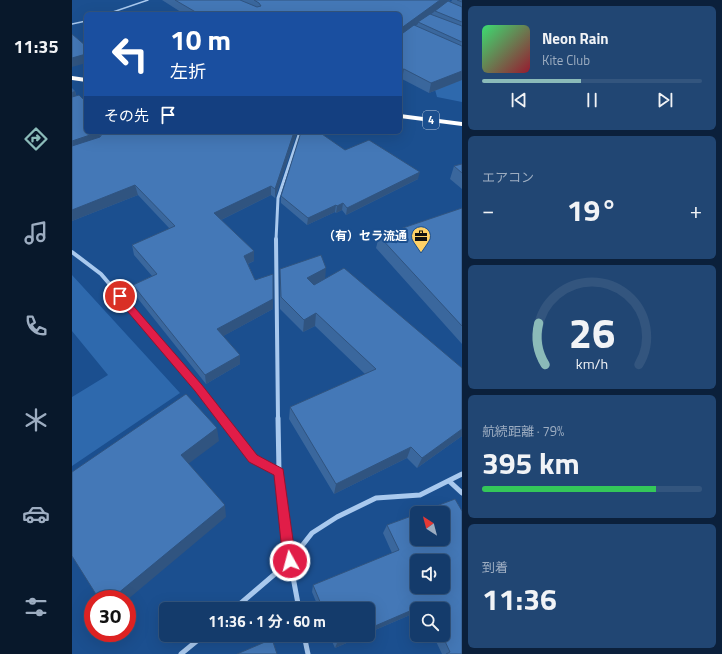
<!DOCTYPE html>
<html lang="ja">
<head>
<meta charset="utf-8">
<style>
	body { margin:0; font-family:"Titillium Web","Noto Sans JP",sans-serif; background:#214673; color:#f1f3f6; height:100vh; display:flex; flex-direction:column; font-size:15px; white-space:nowrap }
	* { box-sizing:border-box; margin:0 }
	p { font-size:13px; color:#9dadc1 }
	.icon { flex:none; width:22px; height:22px; fill:none; stroke:currentColor; stroke-width:2; stroke-linecap:round; stroke-linejoin:round }
	.map { position:relative; flex:1; overflow:hidden }
	.sheet { display:flex; flex-direction:column; gap:6px; padding:6px; background:#0b203b; width:260px }
	.sheet>* { flex:none }
	.banner { position:absolute; left:12px; top:12px; width:318px; height:122px; border-radius:6px; box-shadow:0 4px 16px #0002,0 0 0 1px #33557e; background:#1a4fa0; color:#fff; overflow:hidden }
	.needle { width:26px; rotate:324deg }
	.controls { position:absolute; left:338px; top:506px; display:grid; gap:8px }
	.controls a { display:grid; place-items:center; width:40px; height:40px; border-radius:6px; background:#143b6b; box-shadow:0 4px 16px #0002,0 0 0 1px #33557e; font-size:20px }
	.speed { position:absolute; left:12px; top:590px; display:flex; gap:8px; font-size:20px; font-weight:700; text-align:center }
	.speed>* { display:grid; place-content:center; width:52px; height:52px; border-radius:50%; background:#143b6b; box-shadow:0 4px 16px #0002,0 0 0 1px #33557e; line-height:1 }
	.speed .limit { border:6px solid #d22; background:#fff; color:#111 }
	.pin { position:absolute; display:grid; place-items:center; width:34px; height:34px; color:#fff; margin:-17px; border:2px solid #fff; border-radius:50%; box-shadow:0 1px 4px #0007 }
	.me { position:absolute; width:44px; margin:-22px; rotate:353deg; stroke-linejoin:round; filter:drop-shadow(0 0 3px #0008) }
	.turn { display:flex; align-items:center; gap:14px; height:84px; padding:0 20px; font-size:18px }
	.turn .icon { width:52px; height:52px; stroke-width:2.5 }
	.turn b { display:block; font-size:28px; line-height:34px }
	.then { display:flex; align-items:center; height:38px; padding:0 20px; background:#0003; gap:8px; font-size:15px }
	.big { font-size:30px; font-weight:700; line-height:1.1 }
	.sheet .card { flex:1; display:flex; flex-direction:column; justify-content:center; gap:6px; min-width:0; padding:0 14px; border-radius:6px; background:#214673 }
	.sheet .dial { align-items:center; gap:0 }
	.dial svg { height:104px; overflow:visible; fill:none; stroke:#33557e; stroke-width:7; stroke-linecap:round; text-anchor:middle }
	.dial text { fill:#f1f3f6; stroke:none }
	.song { display:flex; align-items:center; gap:12px }
	.cover { width:48px; height:48px; border-radius:6px; background:linear-gradient(135deg,hsl(140 70% 55%),hsl(350 70% 35%)) }
	.played { height:4px; border-radius:2px; background:linear-gradient(90deg,#8bbbb9 45%,#33557e 45%) }
	.keys { display:flex; justify-content:space-around; direction:ltr }
	.heat { display:flex; justify-content:space-between; align-items:center; font-size:22px; direction:ltr }
	.charge { height:6px; border-radius:3px; background:linear-gradient(90deg,#34c759 79%,#33557e 0) }
	.trip { position:absolute; left:87px; top:602px; width:216px; height:40px; border-radius:6px; background:#143b6b; box-shadow:0 4px 16px #0002,0 0 0 1px #33557e; font-weight:700; line-height:40px; text-align:center }
	main { display:flex; flex:1; min-height:0 }
	.tab-bar { display:flex; flex-direction:column; width:72px; justify-content:space-around; align-items:center; background:#08182b; color:#9dadc1 }
	.tab-bar .icon { width:28px; height:28px }
	.tab-bar .active { color:#8bbbb9 }
	.tab-bar b { font-size:18px; color:#f1f3f6 }
	.map>svg:first-child { display:block }
</style>
</head>
<body>
<main>
<nav class="tab-bar">
<b>11:35</b>
<svg class="icon active" aria-label="directions" viewBox="0 0 24 24"><path d="M12 3l9 9-9 9-9-9zM9 14v-3h6M13 9l2 2-2 2"/></svg>
<svg class="icon" aria-label="music" viewBox="0 0 24 24"><path d="M9 18V5l10-2v13"/><circle cx="6" cy="18" r="3"/><circle cx="16" cy="16" r="3"/></svg>
<svg class="icon" aria-label="phone" viewBox="0 0 24 24"><path d="M5 4h4l2 5-3 2q2 4 5 5l2-3 5 2v4C11 20 4 13 5 4z"/></svg>
<svg class="icon" aria-label="climate" viewBox="0 0 24 24"><path d="M12 3v18M4 7l16 10M4 17L20 7"/></svg>
<svg class="icon" aria-label="car" viewBox="0 0 24 24"><path d="M5 17H2v-5l4-1 3-4h7l3 4 3 1v5h-3M9 17h6M6 11h13"/><circle cx="7" cy="17" r="2"/><circle cx="17" cy="17" r="2"/></svg>
<svg class="icon" aria-label="filters" viewBox="0 0 24 24"><path d="M4 7h16M4 17h16"/><circle cx="9" cy="7" r="2"/><circle cx="15" cy="17" r="2"/></svg>
</nav>
<div class="map">
<svg width="390" height="654" viewBox="0 0 390 654">
	<rect width="100%" height="100%" fill="#1b4f8f"/>
	<path fill="#2e69ad" d="M359,75L390,76V102L365,97Z
		M0,275L108,393L0,466V397L36,375L0,331Z"/>
	<g fill="none" stroke-linecap="round" stroke-linejoin="round">
		<path stroke="#a9c9ee" stroke-width="1.5" d="M35,14L76,0
			M0,24L14,21"/>
		<path stroke="#a9c9ee" stroke-width="3" d="M204,240L206,198L228,132"/>
		<path stroke="#a9c9ee" stroke-width="4" d="M204,239L206,419
			M0,252L29,274L126,388L151,419"/>
		<path stroke="#a9c9ee" stroke-width="5" d="M150,418L181,458L207,472
			M206,418L207,472L218,561L227,609
			M377,481L390,493
			M162,609L218,561L240,533L265,517L304,498L348,495L390,474
			M232,635L236,654
			M109,654L132,635"/>
		<path fill="#fff" fill-rule="evenodd" d="M0,76L14,78V82L0,80Z
			M328,114L390,122V126L328,118Z"/>
	</g>
	<path fill="#3a679d" fill-rule="evenodd" d="M90,0H378L377,1L379,2L380,0H390V80L357,93L330,79H328V14H112Z
		M0,88L3,91L14,132L161,135L162,132H224V135L203,198L199,195L149,220L182,251V261L176,264L183,280L201,309L151,336L168,364L134,384L63,295L61,285L80,276L62,255L60,245L98,229L66,195L0,221Z
		M273,150L346,179L274,215L270,210L264,213L263,212L235,225L209,203V196Z
		M390,164V189L378,179L382,166Z
		M390,208V344L304,248L307,236Z
		M208,269L253,279L390,368V436L345,468L335,458L262,494L217,419L218,407L293,374L243,326L231,332L208,309Z
		M383,499L390,511V654H370L361,635H371V609H345V612L296,633V609H247L240,592L241,585L320,553L311,533L315,525L345,514V539H371V513H346ZM345,561H371V587H345Z
		M257,635H293L263,648Z"/>
	<path fill="#305480" d="M368,0H378L363,11L362,12L347,23L346,22V24L328,37V28Z
		M14,54V63L0,67V58Z
		M332,69L330,79H328V70Z
		M390,71V80L357,93L359,83Z
		M3,91L5,100L0,101V92Z
		M27,132L29,141L0,151V141Z
		M222,132H224V135L203,198V189Z
		M348,172L346,179L274,215L275,208Z
		M63,185L66,195L0,221V210Z
		M199,186V195L143,223L142,213Z
		M271,203L270,210L264,213L265,206Z
		M264,205L263,212L235,225L236,218Z
		M182,251V261L173,265L172,256Z
		M254,268L253,281L234,291L235,278Z
		M201,299V309L146,339L145,329Z
		M244,313L243,326L231,332L232,320Z
		M168,355V364L134,384L133,375Z
		M145,428L147,441L112,467L109,455Z
		M390,429V436L345,468L350,458Z
		M339,447L335,458L262,494L264,484Z
		M153,505L154,517L55,600V599H39Z
		M354,604L349,609H345V612L296,633V629Z
		M283,635H293L263,648L265,643Z"/>
	<path fill="#4478b7" stroke="#305480" fill-rule="evenodd" d="M103,0H168L185,7L189,6L187,3L182,0H368L328,29V14H127Z
		M385,0H390V2Z
		M376,1L390,7V22L363,11Z
		M358,14L390,26V42L346,22Z
		M342,25L390,46V71L359,83L332,69L328,70V32L331,33Z
		M0,34L14,46V54L0,58Z
		M7,95L14,102V132H27L0,141V97Z
		M27,132H158L161,135L162,132H222L203,189L199,186L142,213L182,251L172,256L183,280L201,274V299L145,329L168,355L133,375L61,285L85,274L60,245L103,226L63,185L0,210V146L28,137L30,134Z
		M229,132H247L273,150L297,140L348,172L275,208L271,203L265,206L264,205L236,218L209,196Z
		M390,164V173L382,166Z
		M390,208V326L307,236Z
		M249,255L254,268L235,278L242,285L272,268L390,368V429L350,458L339,447L264,484L218,407L304,369L244,313L232,320L209,297L208,269Z
		M114,394L145,428L109,455L153,505L39,599H27L0,556V472Z
		M383,499L390,511V654H374L378,652L370,635H371V609H357L354,604L296,629V609H251L241,585L327,550L315,525L345,514V539H371V513H346ZM345,561H371V587H345Z
		M262,635H283L265,643Z
		M200,639L205,654H165Z"/>
	<path fill="#e11d48" stroke="#92132f" d="M48,293L51,294L130,385L185,455L211,469L224,561L222,566L218,568L213,566L211,561L202,475L177,462L123,391L45,299L44,296L45,294Z"/>
	<defs>
		<symbol id="office-pin" viewBox="-11 -11 22 30"><path d="M0 17L-7.5 6A9.5 9.5 0 1 1 7.5 6Z" fill="#ffd166" stroke="#1b4f8f"/><path d="M-6-3h4V-5.5h4V-3h4V5H-6ZM-1-4.5V-3h2v-1.5ZM-6 0V1H6V0Z" fill="#111"/></symbol>
	</defs>
	<g fill-rule="evenodd">
		<use href="#office-pin" x="338" y="225" width="22" height="30"/>
	</g>
	<g text-anchor="middle" stroke-width="4" stroke-linejoin="round" paint-order="stroke">
		<rect fill="#1b4f8f" stroke="#bbcadd" stroke-width="1" x="351" y="111" width="16" height="18" rx="3"/>
		<g font-size="11" font-weight="bold" fill="#fff">
			<text x="359" y="124">4</text>
		</g>
		<g font-size="12" font-weight="bold" fill="#fff" stroke="#1b4f8f" text-anchor="end">
			<text x="335" y="240">（有）セラ流通</text>
		</g>
	</g>
</svg>
<div class="controls">
<a><svg class="needle" viewBox="-14 -14 28 28"><path d="M0-13l5 13h-10z" fill="#e53935"/><path d="M0 13l5-13h-10z" fill="#9dadc1"/></svg></a>
<a><svg class="icon" aria-label="sound" viewBox="0 0 24 24"><path d="M4 9h4l5-4v14l-5-4H4zM17 9q2 3 0 6"/></svg></a>
<a><svg class="icon" aria-label="search" viewBox="0 0 24 24"><circle cx="10" cy="10" r="6"/><path d="M15 15l6 6"/></svg></a>
</div>
<div class="speed"><div class="limit">30</div></div>
<div class="pin" style="left:48px;top:296px;background:#d93025"><svg class="icon" aria-label="arrive" viewBox="0 0 24 24"><path d="M6 21V4h12l-3 4 3 4H6"/></svg></div>
<svg class="me" style="left:218px;top:561px" viewBox="-20 -20 40 40"><circle r="17" fill="#e11d48" stroke="#fff" stroke-width="3"/><path d="M0-11L8 9 0 5-8 9z" fill="#fff"/></svg>
<div class="trip">11:36 · 1 分 · 60 m</div>
<div class="banner">
<div class="turn"><svg class="icon" aria-label="left" viewBox="0 0 24 24"><path d="M17 20v-9H6M10 6l-5 5 5 5"/></svg><div><b>10 m</b>左折</div></div>
<div class="then">その先<svg class="icon" aria-label="arrive" viewBox="0 0 24 24"><path d="M6 21V4h12l-3 4 3 4H6"/></svg></div>
</div>
</div>
<section class="sheet">
<div class="card">
<div class="song"><i class="cover"></i><div><b>Neon Rain</b><p>Kite Club</p></div></div>
<div class="played"></div>
<div class="keys"><svg class="icon" aria-label="previous" viewBox="0 0 24 24"><path d="M18 5L8 12l10 7zM5 5v14"/></svg><svg class="icon" aria-label="pause" viewBox="0 0 24 24"><path d="M8 5v14M16 5v14"/></svg><svg class="icon" aria-label="next" viewBox="0 0 24 24"><path d="M6 5l10 7-10 7zM19 5v14"/></svg></div>
</div>
<div class="card"><p>エアコン</p>
<div class="heat"><a>−</a><b class="big">19°</b><a>+</a></div>
</div>
<div class="card dial"><svg viewBox="0 0 100 80">
<path d="M14 69A42 42 0 1 1 86 69"/>
<path d="M14 69A42 42 0 0 1 9 37" stroke="#8bbbb9"/>
<text x="50" y="56" font-size="32" font-weight="700">26</text>
<text x="50" y="72" font-size="11">km/h</text>
</svg></div>
<div class="card"><p>航続距離 · 79%</p><b class="big">395 km</b><div class="charge"></div></div>
<div class="card"><p>到着</p><b class="big">11:36</b></div>
</section>
</main>
</body>
</html>
